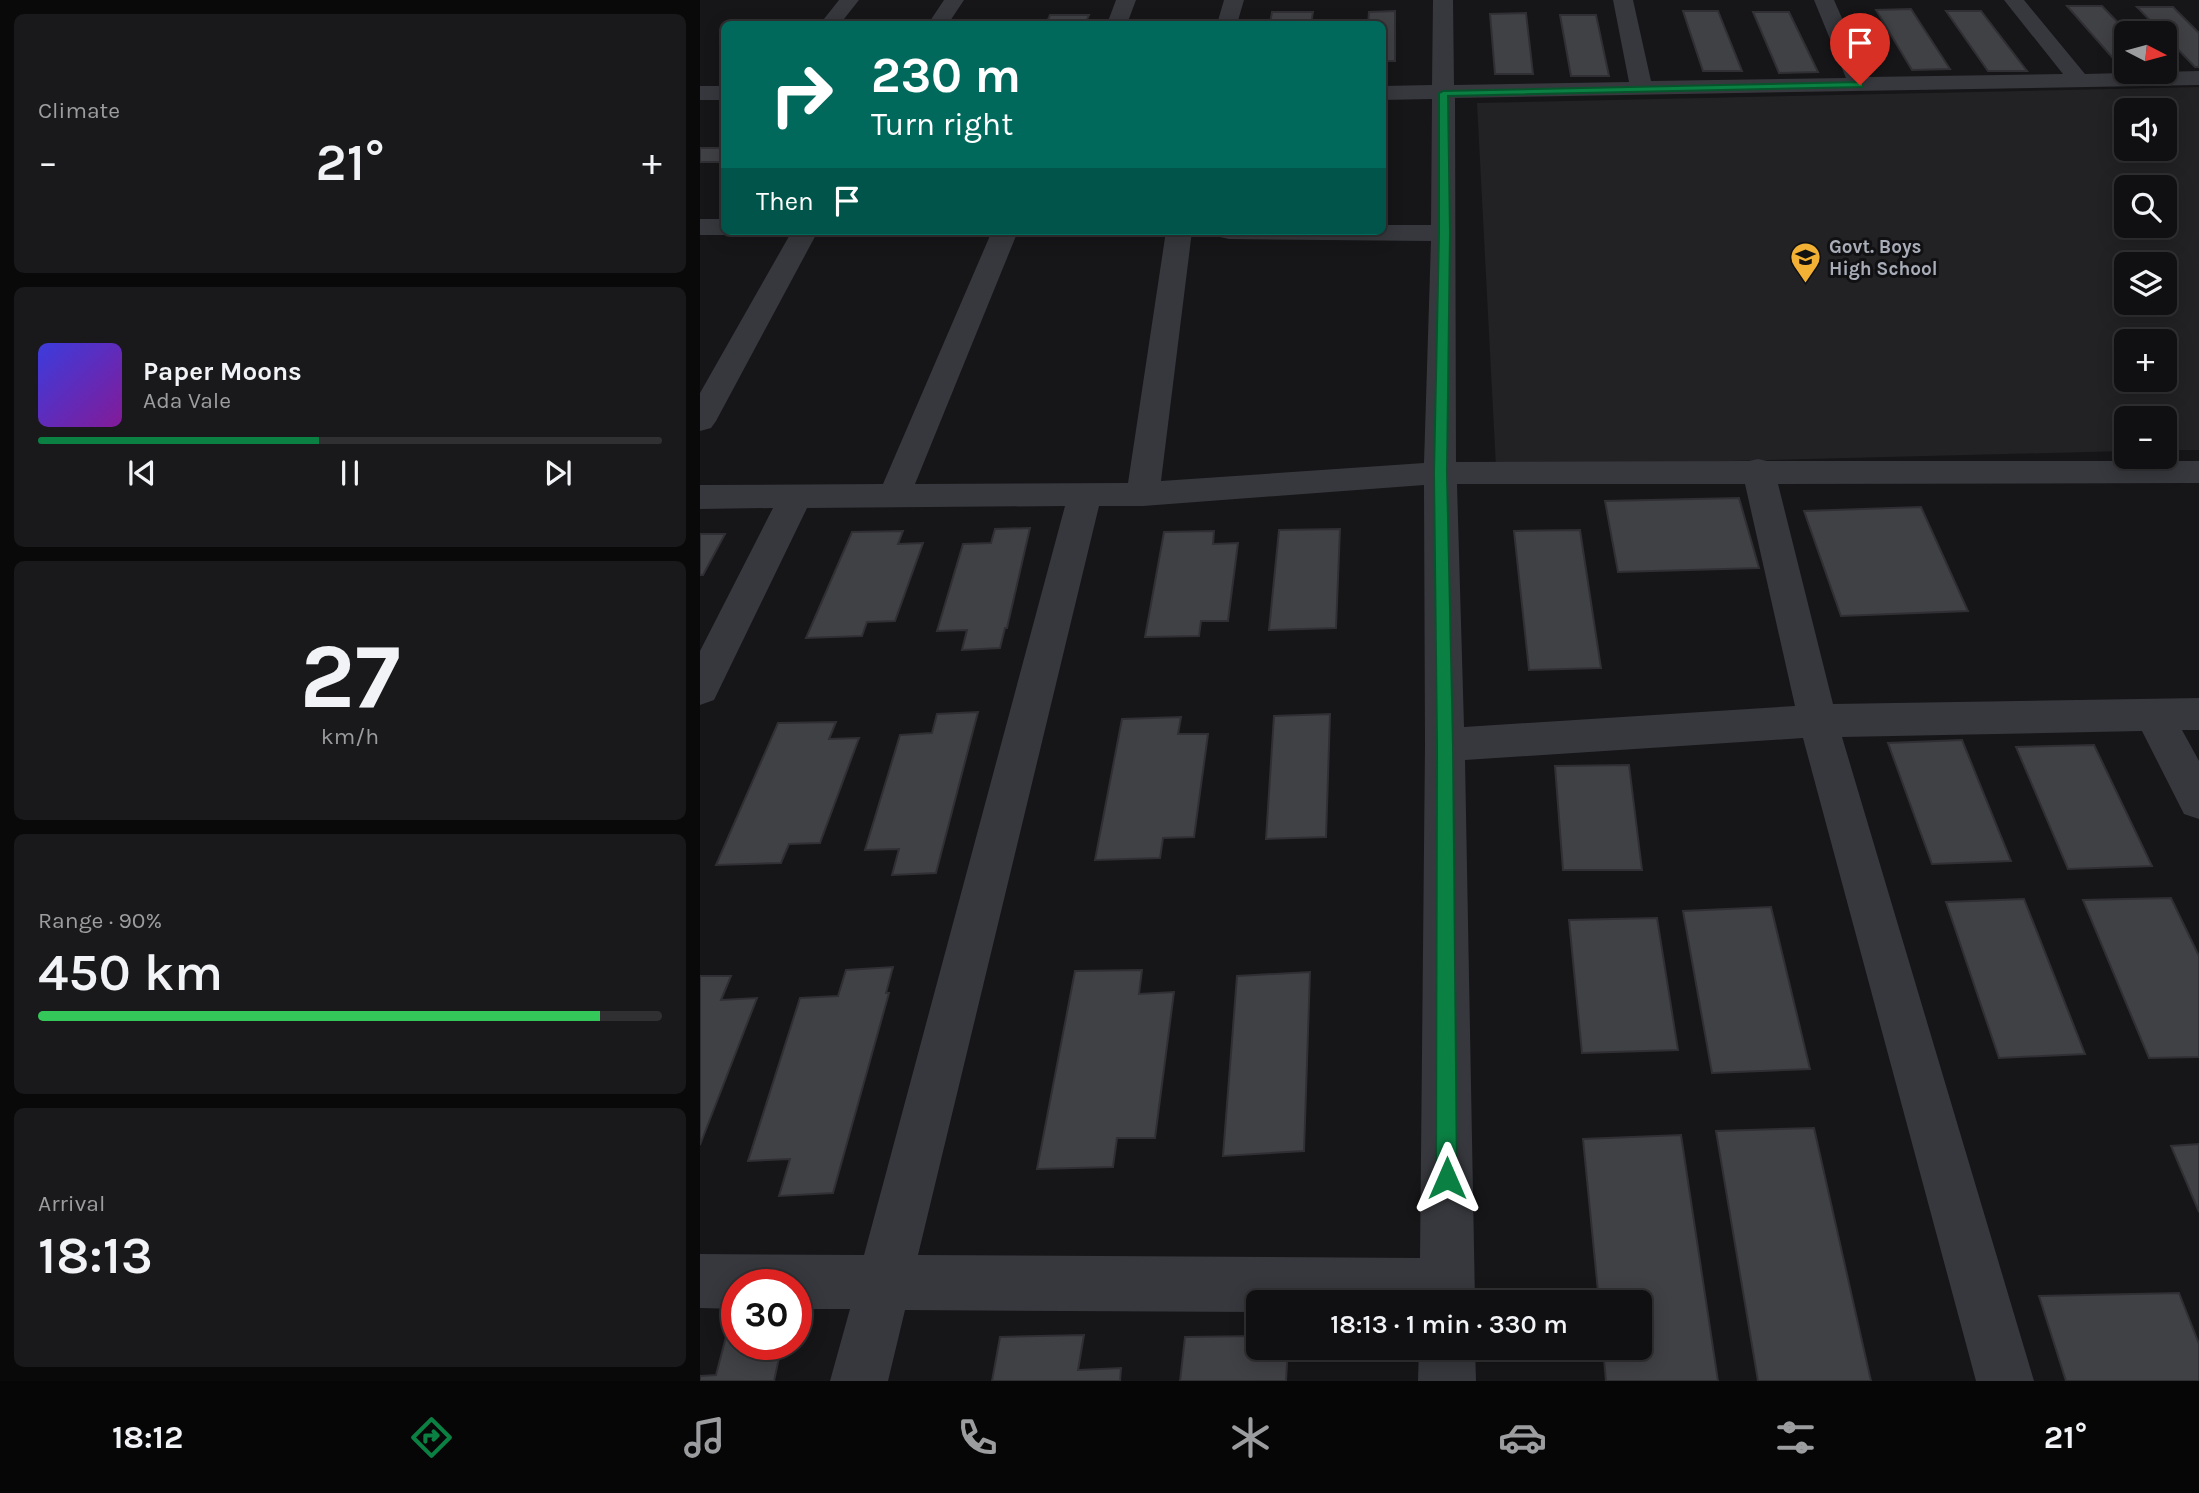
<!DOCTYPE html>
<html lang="en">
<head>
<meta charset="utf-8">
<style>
	body { margin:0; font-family:Karla,sans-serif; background:#19191b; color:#f1f3f6; height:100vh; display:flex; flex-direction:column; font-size:26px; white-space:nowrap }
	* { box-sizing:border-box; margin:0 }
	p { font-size:23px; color:#9c9d9f }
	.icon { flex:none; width:38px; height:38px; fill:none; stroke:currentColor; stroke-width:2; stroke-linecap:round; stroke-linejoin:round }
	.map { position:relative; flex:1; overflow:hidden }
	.details { display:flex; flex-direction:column; gap:14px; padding:14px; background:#09090a; width:700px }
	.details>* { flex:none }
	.top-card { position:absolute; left:21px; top:21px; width:665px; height:214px; border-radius:10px; box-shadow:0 4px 18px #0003,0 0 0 2px #303032; background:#00695c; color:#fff; overflow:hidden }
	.needle { width:46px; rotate:96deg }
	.buttons { position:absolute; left:1414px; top:21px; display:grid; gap:14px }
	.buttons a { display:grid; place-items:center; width:63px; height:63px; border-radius:10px; background:#101012; box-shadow:0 4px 18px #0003,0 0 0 2px #303032; font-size:35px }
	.speed { position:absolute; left:21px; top:1269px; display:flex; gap:14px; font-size:35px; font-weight:700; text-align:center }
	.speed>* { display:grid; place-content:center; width:91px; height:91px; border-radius:50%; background:#101012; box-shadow:0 4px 18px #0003,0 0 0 2px #303032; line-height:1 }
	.speed .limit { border:10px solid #d22; background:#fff; color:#111 }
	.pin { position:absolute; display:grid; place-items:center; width:60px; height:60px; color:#fff; margin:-72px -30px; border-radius:50% 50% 50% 0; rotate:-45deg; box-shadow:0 0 7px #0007 }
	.pin .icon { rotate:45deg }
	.me { position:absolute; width:77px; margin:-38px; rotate:0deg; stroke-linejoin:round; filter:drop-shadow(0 0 5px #0008) }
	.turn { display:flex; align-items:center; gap:24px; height:147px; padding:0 35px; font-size:32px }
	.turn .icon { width:91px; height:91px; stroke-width:2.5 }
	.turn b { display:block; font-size:49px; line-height:60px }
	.then { display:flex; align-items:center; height:66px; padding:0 35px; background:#0003; gap:14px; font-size:26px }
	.big { font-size:52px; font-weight:600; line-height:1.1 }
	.details .tile { flex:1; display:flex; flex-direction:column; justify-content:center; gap:10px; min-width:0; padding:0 24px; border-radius:10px; background:#19191b }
	.details .dial { align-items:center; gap:0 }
	.dial b { font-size:91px; line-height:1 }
	.song { display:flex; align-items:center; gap:21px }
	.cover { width:84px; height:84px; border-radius:10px; background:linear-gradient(135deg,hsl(240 70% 55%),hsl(290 70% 35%)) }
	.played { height:7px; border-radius:4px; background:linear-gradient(90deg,#0b8043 45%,#303032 45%) }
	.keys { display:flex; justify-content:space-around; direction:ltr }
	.heat { display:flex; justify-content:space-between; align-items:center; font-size:38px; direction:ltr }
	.charge { height:10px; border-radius:5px; background:linear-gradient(90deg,#34c759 90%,#303032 0) }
	.trip { position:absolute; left:546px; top:1290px; width:406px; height:70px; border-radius:10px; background:#101012; box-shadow:0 4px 18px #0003,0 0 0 2px #303032; font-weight:600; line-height:70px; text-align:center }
	.tabs { display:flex; height:112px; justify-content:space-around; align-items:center; background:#060607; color:#9c9d9f }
	.tabs .icon { width:49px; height:49px }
	.tabs .on { color:#0b8043 }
	.tabs b { font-size:32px; color:#f1f3f6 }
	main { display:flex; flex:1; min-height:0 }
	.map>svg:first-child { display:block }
</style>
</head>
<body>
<main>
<section class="details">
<div class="tile"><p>Climate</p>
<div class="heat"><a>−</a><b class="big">21°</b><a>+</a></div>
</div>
<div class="tile">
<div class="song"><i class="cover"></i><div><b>Paper Moons</b><p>Ada Vale</p></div></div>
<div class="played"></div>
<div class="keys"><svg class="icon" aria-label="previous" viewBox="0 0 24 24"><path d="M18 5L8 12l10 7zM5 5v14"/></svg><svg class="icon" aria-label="pause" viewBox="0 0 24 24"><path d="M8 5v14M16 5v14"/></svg><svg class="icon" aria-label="next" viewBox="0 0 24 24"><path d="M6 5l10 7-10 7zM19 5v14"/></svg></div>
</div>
<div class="tile dial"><b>27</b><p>km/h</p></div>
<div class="tile"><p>Range · 90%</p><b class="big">450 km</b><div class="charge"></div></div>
<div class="tile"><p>Arrival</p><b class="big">18:13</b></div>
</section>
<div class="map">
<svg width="1499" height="1381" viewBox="0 0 1499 1381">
	<rect width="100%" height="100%" fill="#161618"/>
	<path fill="#222225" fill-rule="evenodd" d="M1499,87V450H1465V418H1426V451L796,467L777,103ZM1426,110H1465V149H1426ZM1426,187H1465V226H1426ZM1426,264H1465V303H1426ZM1426,341H1465V380H1426Z"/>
	<path fill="#404145" stroke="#303034" stroke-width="2" d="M1367,6H1402L1428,33L1426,65H1419Z
		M1437,7H1473L1499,33V67H1495Z
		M1211,9L1250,69L1212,70L1176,10Z
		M695,11V61H682V24H668L669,12Z
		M983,11H1018L1042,71H1003Z
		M1246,11H1281L1327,71H1288Z
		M572,12H613L611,24H570Z
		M1053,12H1089L1118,72L1079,73Z
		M826,13L833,74H795L790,14Z
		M350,15H389L385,24H346Z
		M860,15H896L909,76H871Z
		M0,148H24V162H0Z
		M1039,498L1059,568L918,572L905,501Z
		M1221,507L1268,611L1141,616L1104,511Z
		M330,528L307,628H305L300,648L262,650L267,630L237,631L263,544L291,543L295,529Z
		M640,529L636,628L569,630L579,530Z
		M880,530L901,668L829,670L814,531Z
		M203,531L198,544L223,543L195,621L167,622L162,636L106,638L152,532Z
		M514,531L513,544L538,543L528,621H501L499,636L445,637L464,532Z
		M0,534H25L3,575H0Z
		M278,712L236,873L192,875L199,849L165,850L200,735L232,733L237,714Z
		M630,714L626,837L566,839L574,716Z
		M481,717L478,734H508L494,837L463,838L460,858L395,860L422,719Z
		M136,722L129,739L159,738L120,843L89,844L81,863L16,865L78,723Z
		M1262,740L1311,861L1232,864L1188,743Z
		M1394,745L1452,866L1368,869L1316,747Z
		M929,765L942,870H863L855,766Z
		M1471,898L1499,956V1057L1449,1058L1383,900Z
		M1324,899L1385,1054L1299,1058L1246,902Z
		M1071,907L1110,1069L1012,1073L983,911Z
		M957,918L978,1050L882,1053L869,920Z
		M193,967L186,993H189L133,1193L79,1196L90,1159L48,1161L100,998L138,996L146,970Z
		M442,970L439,994L474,992L455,1138H417L413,1167L337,1169L375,971Z
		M610,972L604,1151L523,1156L537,976Z
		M0,976H31L21,1000L57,998L0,1145Z
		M1114,1128L1171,1381H1058L1016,1131Z
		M981,1135L1018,1381H906L903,1348H940V1302H899L883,1139Z
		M1499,1144V1212L1471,1146Z
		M1479,1293L1499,1344V1381H1366L1339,1296Z
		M384,1335L378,1370L421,1368L420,1381H292L300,1337Z
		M37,1336V1344H82L74,1381H0V1376L16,1375L26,1337Z
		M558,1336V1348H588L586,1381H480L485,1337Z"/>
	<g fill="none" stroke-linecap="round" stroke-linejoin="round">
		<path fill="#37383d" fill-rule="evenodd" d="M139,0H159L140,24H120Z
			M244,0H264L248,24H228Z
			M416,0H436L427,24H407Z
			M524,0H544L537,24H517Z
			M733,0H753L754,85L929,82L913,0H933L951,81L1146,78L1114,0H1134L1168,77L1363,74L1304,0H1324L1385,74L1499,71V85L755,98L756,462L1049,461L1058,459L1067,461H1499V483L1078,484L1133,704L1499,698V730H1482L1499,761V819L1484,814L1442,731L1142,737L1334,1381H1276L1103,738L765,760L775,1302H558V1312L205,1310L188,1381H130L150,1309H96V1284H37V1309L0,1308V1254L164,1255L365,506L107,508L14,700L0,705V651L73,508L0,509V485L183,484L292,231H318L215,484L428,483L466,231H492L461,481L724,463L731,241L529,239L520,237L516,231H682V225H731L732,99L682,100V86L732,85ZM757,484H1045L1095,706L764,727ZM724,485L725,745L720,1258L218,1255L399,506H443Z
			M0,86H24V100H0Z
			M0,219H24V231H34L24,235H0Z
			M92,231H118L16,421L11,428L0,431V393Z
			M719,1348H775L776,1381H718Z"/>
	</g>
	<path fill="#0b8043" stroke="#07532c" stroke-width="2" d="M1160,82L1163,83V87L748,96L750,233L747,473L753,745L757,1178L754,1185L747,1188L739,1185L736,1178L737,745L734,473L739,233V93L743,91Z"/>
	<defs>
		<symbol id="school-pin" viewBox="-11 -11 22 30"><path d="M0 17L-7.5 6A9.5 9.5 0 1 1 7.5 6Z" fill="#f2b134" stroke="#111113"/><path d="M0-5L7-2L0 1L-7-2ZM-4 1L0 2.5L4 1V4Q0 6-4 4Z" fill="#111"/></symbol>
	</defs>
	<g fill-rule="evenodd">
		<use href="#school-pin" x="1088" y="240" width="35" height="47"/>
	</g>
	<g text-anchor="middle" stroke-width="6" stroke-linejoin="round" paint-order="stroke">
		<g font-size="19" font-weight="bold" fill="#a8adb8" stroke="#111113" text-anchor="start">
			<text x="1129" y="253">Govt. Boys<tspan x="1129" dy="22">High School</tspan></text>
		</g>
	</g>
</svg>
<div class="buttons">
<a><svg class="needle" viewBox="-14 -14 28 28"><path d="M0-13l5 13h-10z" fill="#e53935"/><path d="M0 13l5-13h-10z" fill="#9c9d9f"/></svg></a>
<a><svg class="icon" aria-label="sound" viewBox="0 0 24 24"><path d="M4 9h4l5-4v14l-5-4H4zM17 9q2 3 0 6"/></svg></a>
<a><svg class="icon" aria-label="search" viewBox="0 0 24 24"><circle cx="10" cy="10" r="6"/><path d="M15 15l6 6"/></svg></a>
<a><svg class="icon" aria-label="layers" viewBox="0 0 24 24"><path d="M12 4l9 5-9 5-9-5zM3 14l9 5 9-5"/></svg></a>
<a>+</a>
<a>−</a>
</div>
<div class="speed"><div class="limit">30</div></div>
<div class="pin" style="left:1160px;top:85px;background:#d93025"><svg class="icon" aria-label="arrive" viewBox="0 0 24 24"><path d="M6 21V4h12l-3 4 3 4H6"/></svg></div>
<svg class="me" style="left:747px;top:1178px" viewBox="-20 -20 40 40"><path d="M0-17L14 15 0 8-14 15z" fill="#0b8043" stroke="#fff" stroke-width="4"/></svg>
<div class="trip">18:13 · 1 min · 330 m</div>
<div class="top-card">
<div class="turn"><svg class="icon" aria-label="right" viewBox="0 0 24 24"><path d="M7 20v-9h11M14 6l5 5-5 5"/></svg><div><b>230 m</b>Turn right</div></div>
<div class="then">Then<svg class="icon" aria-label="arrive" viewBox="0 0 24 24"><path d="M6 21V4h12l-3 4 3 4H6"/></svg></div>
</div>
</div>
</main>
<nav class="tabs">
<b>18:12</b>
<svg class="icon on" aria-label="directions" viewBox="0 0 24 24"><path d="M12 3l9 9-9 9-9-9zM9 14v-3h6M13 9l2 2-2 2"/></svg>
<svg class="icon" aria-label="music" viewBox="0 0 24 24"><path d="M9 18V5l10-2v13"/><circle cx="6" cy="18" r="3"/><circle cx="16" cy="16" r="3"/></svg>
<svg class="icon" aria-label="phone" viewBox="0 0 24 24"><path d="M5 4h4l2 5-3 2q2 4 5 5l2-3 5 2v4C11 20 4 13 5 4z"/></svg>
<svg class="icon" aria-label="climate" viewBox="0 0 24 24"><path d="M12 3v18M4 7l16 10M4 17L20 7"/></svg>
<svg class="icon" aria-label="car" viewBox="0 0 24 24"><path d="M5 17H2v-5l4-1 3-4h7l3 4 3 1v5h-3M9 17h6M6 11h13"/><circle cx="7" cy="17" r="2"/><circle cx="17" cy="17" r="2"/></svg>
<svg class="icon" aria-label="filters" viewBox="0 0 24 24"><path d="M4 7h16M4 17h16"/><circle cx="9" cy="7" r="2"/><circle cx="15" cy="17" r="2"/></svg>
<b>21°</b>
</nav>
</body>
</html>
